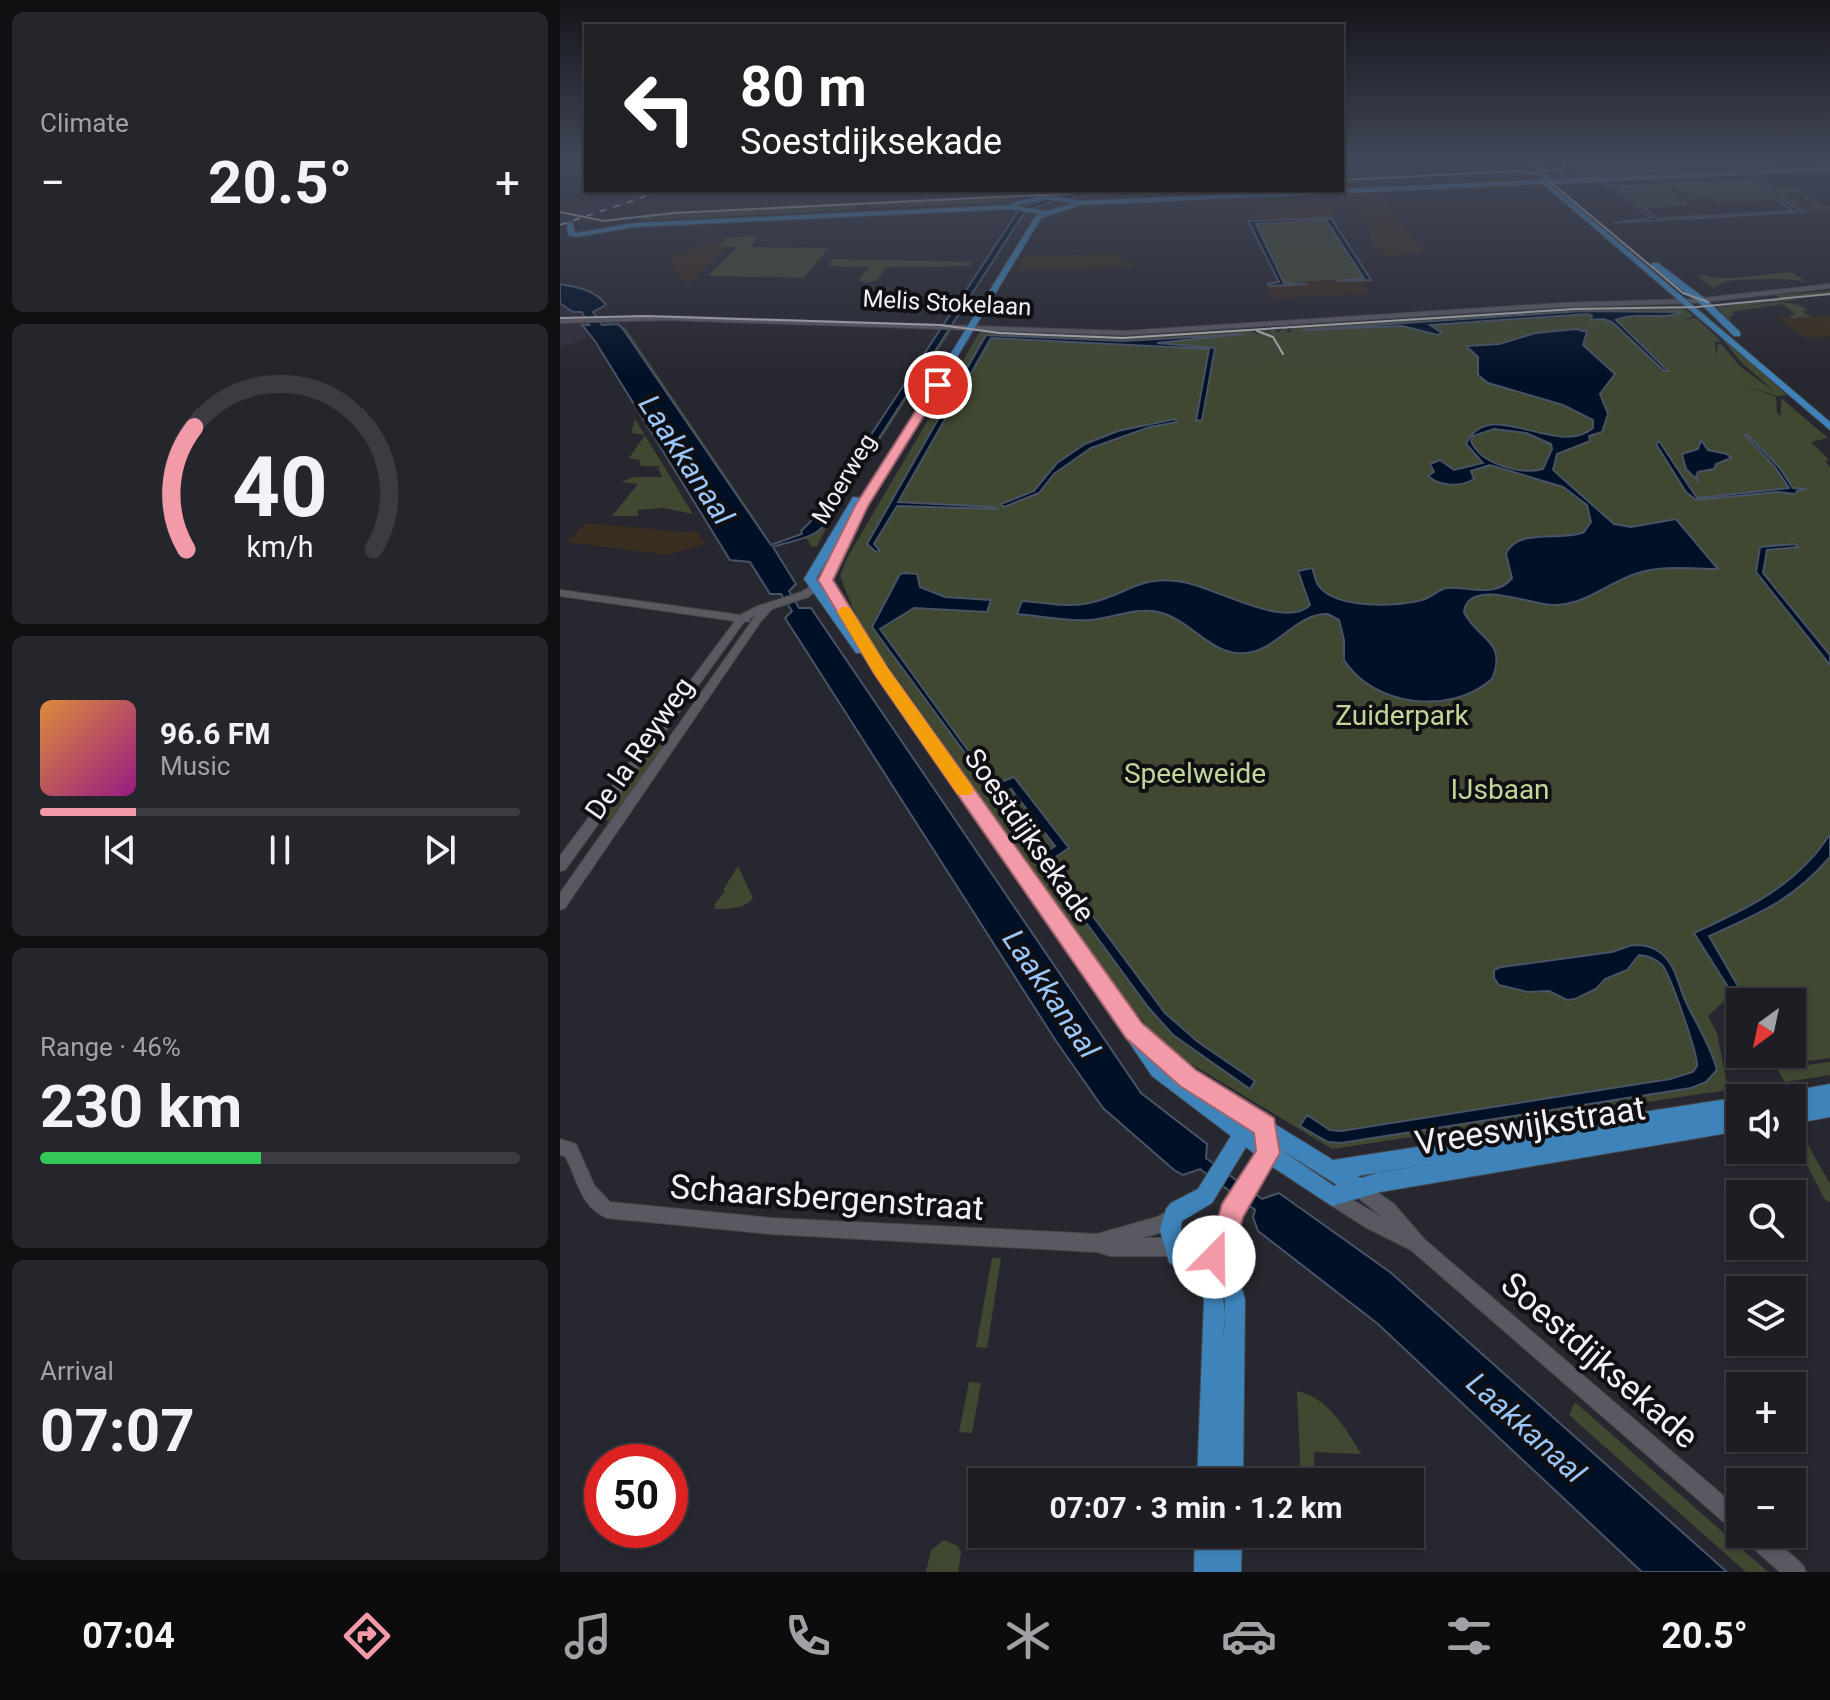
<!DOCTYPE html>
<html lang="en">
<head>
<meta charset="utf-8">
<style>
	body { margin:0; font-family:Roboto,sans-serif; background:#25262b; color:#f1f3f6; height:100vh; display:flex; flex-direction:column; font-size:30px; white-space:nowrap }
	* { box-sizing:border-box; margin:0 }
	p { font-size:26px; color:#a0a2a6 }
	.icon { flex:none; width:44px; height:44px; fill:none; stroke:currentColor; stroke-width:2; stroke-linecap:round; stroke-linejoin:round }
	.map { position:relative; flex:1; overflow:hidden }
	.details { display:flex; flex-direction:column; gap:12px; padding:12px; background:#101013; width:560px }
	.details>* { flex:none }
	.hud { position:absolute; left:24px; top:24px; width:760px; height:168px; border-radius:0px; box-shadow:0 2px 6px #0004,0 0 0 2px #3b3b41; background:#202124; color:#fff; overflow:hidden }
	.needle { width:52px; rotate:213deg }
	.tools { position:absolute; left:1166px; top:988px; display:grid; gap:16px }
	.tools a { display:grid; place-items:center; width:80px; height:80px; border-radius:0px; background:#1d1d23; box-shadow:0 2px 6px #0004,0 0 0 2px #3b3b41; font-size:40px }
	.speed { position:absolute; left:24px; top:1444px; display:flex; gap:16px; font-size:40px; font-weight:700; text-align:center }
	.speed>* { display:grid; place-content:center; width:104px; height:104px; border-radius:50%; background:#1d1d23; box-shadow:0 2px 6px #0004,0 0 0 2px #3b3b41; line-height:1 }
	.speed .limit { border:12px solid #d22; background:#fff; color:#111 }
	.pin { position:absolute; display:grid; place-items:center; width:68px; height:68px; color:#fff; margin:-34px; border:4px solid #fff; border-radius:50%; box-shadow:0 2px 8px #0007 }
	.me { position:absolute; width:88px; margin:-44px; rotate:22deg; stroke-linejoin:round; filter:drop-shadow(0 0 6px #0008) }
	.turn { display:flex; align-items:center; gap:28px; height:168px; padding:0 24px; font-size:36px }
	.turn .icon { width:104px; height:104px; stroke-width:2.5 }
	.turn b { display:block; font-size:56px; line-height:68px }
	.big { font-size:60px; font-weight:700; line-height:1.1 }
	.details .tile { flex:1; display:flex; flex-direction:column; justify-content:center; gap:12px; min-width:0; padding:0 28px; border-radius:12px; background:#25262b }
	.details .dial { align-items:center; gap:0 }
	.dial svg { height:208px; overflow:visible; fill:none; stroke:#3b3b41; stroke-width:7; stroke-linecap:round; text-anchor:middle }
	.dial text { fill:#f1f3f6; stroke:none }
	.song { display:flex; align-items:center; gap:24px }
	.cover { width:96px; height:96px; border-radius:12px; background:linear-gradient(135deg,hsl(30 70% 55%),hsl(310 70% 35%)) }
	.played { height:8px; border-radius:4px; background:linear-gradient(90deg,#f39aa8 20%,#3b3b41 20%) }
	.keys { display:flex; justify-content:space-around; direction:ltr }
	.heat { display:flex; justify-content:space-between; align-items:center; font-size:44px; direction:ltr }
	.charge { height:12px; border-radius:6px; background:linear-gradient(90deg,#34c759 46%,#3b3b41 0) }
	.trip { position:absolute; left:408px; top:1468px; width:456px; height:80px; border-radius:0px; background:#1d1d23; box-shadow:0 2px 6px #0004,0 0 0 2px #3b3b41; font-weight:700; line-height:80px; text-align:center }
	.menu { display:flex; height:128px; justify-content:space-around; align-items:center; background:#0c0c0e; color:#a0a2a6 }
	.menu .icon { width:56px; height:56px }
	.menu .active { color:#f39aa8 }
	.menu b { font-size:36px; color:#f1f3f6 }
	main { display:flex; flex:1; min-height:0 }
	.map>svg:first-child { display:block }
</style>
</head>
<body>
<main>
<section class="details">
<div class="tile"><p>Climate</p>
<div class="heat"><a>−</a><b class="big">20.5°</b><a>+</a></div>
</div>
<div class="tile dial"><svg viewBox="0 0 100 80">
<path d="M14 69A42 42 0 1 1 86 69"/>
<path d="M14 69A42 42 0 0 1 17 22" stroke="#f39aa8"/>
<text x="50" y="56" font-size="32" font-weight="700">40</text>
<text x="50" y="72" font-size="11">km/h</text>
</svg></div>
<div class="tile">
<div class="song"><i class="cover"></i><div><b>96.6 FM</b><p>Music</p></div></div>
<div class="played"></div>
<div class="keys"><svg class="icon" aria-label="previous" viewBox="0 0 24 24"><path d="M18 5L8 12l10 7zM5 5v14"/></svg><svg class="icon" aria-label="pause" viewBox="0 0 24 24"><path d="M8 5v14M16 5v14"/></svg><svg class="icon" aria-label="next" viewBox="0 0 24 24"><path d="M6 5l10 7-10 7zM19 5v14"/></svg></div>
</div>
<div class="tile"><p>Range · 46%</p><b class="big">230 km</b><div class="charge"></div></div>
<div class="tile"><p>Arrival</p><b class="big">07:07</b></div>
</section>
<div class="map">
<svg width="1270" height="1572" viewBox="0 0 1270 1572">
	<rect width="100%" height="100%" fill="#27272f"/>
	<path fill="#382d1e" d="M817,191L865,253L822,255L808,235L812,233L783,193Z
		M559,254L561,261L572,263L573,267L455,271L464,256Z
		M1270,315V337L1244,338L1217,317Z
		M26,523L124,532L137,531L145,544L108,555L6,542Z"/>
	<path fill="#2e2d3b" d="M83,190H107L0,226V217Z
		M0,301L13,304L27,338L0,348Z"/>
	<path fill="#3b2b21" d="M771,208L777,217L695,221L691,212Z
		M197,236L192,247L168,246L128,285L108,263L120,253L155,241L157,238Z
		M777,280H801L810,293L713,299L707,286Z"/>
	<path fill="#404832" d="M1012,159L1014,162L1062,166L1058,160L1073,163L1071,161L1081,159L1083,167L1086,166L1084,159L1094,164L1218,159L1224,164L1195,166L1198,169L1000,177L991,174L1019,173L1014,168Z
		M1195,174L1216,188L1244,187L1239,189L1264,206H1270V209L1249,210L1244,207L1255,206C1245,199 1234,188 1224,194L1242,204L1236,205L1248,213L1149,217L1242,212L1188,175Z
		M1190,182L1235,211L1176,214L1230,210L1216,200L1160,203L1148,198L1129,199L1111,186Z
		M1107,185L1130,205L1086,208L1097,217L1142,214L1145,216L1098,219L1057,188Z
		M446,195L469,196L438,203L309,208L312,202Z
		M297,205L293,210L80,221L85,215L96,214Z
		M766,220L804,278L724,283L695,224Z
		M197,236L191,247L269,248L243,278L148,276L177,247L160,246L167,237Z
		M273,259L412,262L409,266L327,267L316,281L305,283L299,280L309,267L268,266Z
		M1231,272L1246,282L1239,283L1243,281C1235,278 1181,279 1169,281C1161,282 1159,287 1153,288L1135,275L1143,277L1141,273C1153,284 1212,273 1231,272Z
		M1270,291V295L1221,298L1241,300L1203,303L1169,311C1192,306 1228,295 1248,310L1242,311L1250,317L1232,318L1229,316L1236,314L1222,304L1171,312L1175,316H1169L1171,319L1169,320L1157,307L1220,299L1216,295Z
		M1121,306L1133,316L1123,320L1136,318L1161,341L1155,342L1156,356L1158,344H1161L1180,366L1217,394L1180,361L1158,334L1227,395L1217,396L1182,384L1216,397L1217,413L1221,416V398L1268,438L1251,442L1269,460L1265,461L1270,467V1058L1224,1064L1218,1054H1232V1002H1188L1160,958L1174,992L1148,1016L1157,1033L1168,1090L772,1149L620,1057L599,1040L567,1002L301,628L280,576L287,558L419,333L424,331L566,336L688,329L697,334L700,333L694,329L703,328L710,333L707,328L715,327L716,333L729,326L726,332H730L733,326L1021,307Z
		M65,327L199,525L196,526L62,328Z
		M392,329L277,507L257,546L252,547L246,538C263,531 268,524 274,508L388,330Z
		M75,419L133,514L103,508L78,510V516H52L78,484L61,482L74,477H102L98,467L103,466H81L79,460L69,458L85,435L71,433Z
		M102,735L111,736L51,821L41,820Z
		M178,866L193,898C185,909 169,909 155,909V904L165,891L163,890Z
		M1270,1062V1075L1225,1082L1217,1069Z
		M1232,1136L1244,1138L1270,1184V1202L1265,1200Z
		M432,1258H441L427,1348L416,1347Z
		M409,1382L421,1383L412,1433L399,1432Z
		M737,1391C767,1397 786,1428 801,1454L754,1452L755,1482H741Z
		M1015,1402L1208,1572H1186L1009,1415Z
		M384,1540L398,1546L401,1553L398,1572H366L371,1550Z"/>
	<path fill="#001027" stroke="#485365" stroke-width="2" fill-rule="evenodd" d="M1192,180L1242,212L1053,223L1092,218L1051,187L1040,183L1061,186ZM1190,182L1234,211L1098,219L1058,188Z
		M609,190H657C605,192 507,188 464,213L274,508C262,540 242,537 213,547L236,584L229,591L239,608H251L581,1093L647,1144L646,1158L702,1199L719,1193L830,1272L1167,1572H1082L818,1324L698,1231L693,1217L695,1210L640,1169L623,1175L614,1170L543,1108L496,1041L225,618L232,611L221,594H210L190,562L170,560L35,341L22,325H29L22,312H13L0,303V284C17,287 36,290 46,305L33,312L42,325L58,324L63,329L211,545L242,534L241,531L261,511L458,211C499,186 562,192 609,190Z
		M771,218L811,280L777,281L804,278L766,220L696,224L724,283L747,284L709,286L708,284L719,282L688,221Z
		M1023,311L1121,312C1104,321 1076,311 1056,320L1108,371H1104L1052,322L1043,319L1031,320L1032,316L1028,314L870,325L882,333L878,335L842,326L742,330Z
		M1016,329L1027,332L1023,345L1055,374L1040,394L1048,414L1042,432L1029,436L1030,441L997,454L993,470L1054,524L1071,527L1116,519L1158,569C1131,569 1103,565 1078,573C1048,582 1025,606 992,605C972,605 908,577 904,612C917,640 948,640 932,679C890,716 813,706 784,660V640L779,620L768,614C735,613 718,650 686,653C651,657 631,619 598,612C576,607 553,618 531,620C507,622 481,616 457,614L462,601C484,602 508,608 529,603C568,595 579,574 623,582C654,587 725,630 750,605L738,571L752,568C754,573 755,580 758,585C775,610 841,607 865,599C873,596 879,589 887,588C909,586 935,599 952,578L946,554C956,527 1002,542 1024,532L1031,522L1027,505L1003,487L930,465L911,471L914,479C901,487 880,487 868,476L874,472L870,464L880,460L894,470L923,463L906,444C929,394 996,459 1033,428V420L1003,405L928,383L918,375V357L906,346L939,344L976,333ZM934,429L966,433L991,444L992,449L983,469C961,475 920,464 911,441L913,436Z
		M683,334L597,343L655,348L642,420L636,421L649,349L431,338L338,502L434,507L437,509L337,506L314,544L320,551L316,552L307,544L426,335L563,341Z
		M615,419L617,422L590,427L531,448L494,474L479,493L444,507L441,504L474,491L497,463L525,444L558,431Z
		M1185,435H1188L1219,467L1233,488L1246,489L1237,491L1235,494L1217,492L1136,500L1126,492L1096,444L1099,441L1137,498L1229,488L1215,467Z
		M1141,440L1148,450L1167,454L1171,458L1156,464L1154,469L1138,472L1136,477L1139,482L1126,469L1122,454L1138,449Z
		M1235,544L1238,547L1207,550L1203,573L1270,655V665L1196,572L1200,547Z
		M344,573L357,574L360,587L385,597L431,600L427,612L354,608L320,629L433,785L454,777L509,848L491,860L605,1013L638,1042L695,1081L690,1089L613,1035L588,1007L478,857L495,846L451,789L436,795L312,627L340,574Z
		M1270,834V857C1233,900 1199,914 1149,936L1187,1002H1180V1006L1134,933C1187,909 1238,885 1270,834Z
		M1072,945C1083,945 1093,946 1102,954C1116,966 1118,984 1125,1000C1136,1024 1150,1044 1157,1070L1146,1082L1131,1088L781,1143L768,1142L740,1126L747,1115L770,1130L781,1131L1110,1079L1133,1072L1137,1066C1138,1054 1110,974 1102,965C1096,958 1088,956 1079,955L1067,970L1045,979L1036,989L1015,999L1007,1000L989,991L968,992L939,985L934,978V970L941,967L1052,952Z"/>
	<g fill="none" stroke-linecap="round" stroke-linejoin="round">
		<defs>
			<path id="minor" d="M0,159H6L0,162Z
				M966,159H971L994,179V181H990Z
				M1270,284V288L1135,303L1002,307L565,335L107,320L0,323V319L107,316L565,331L1002,303L1135,299Z
				M263,579L268,582L248,597L212,609L201,621L5,908L0,910V893L196,615L190,618V621L184,622L5,870L0,871V856L175,621L0,596V590L180,615L198,606L241,592Z
				M0,1139L16,1144L34,1185L50,1202L211,1218L537,1234L597,1217L613,1208L619,1210L621,1216C614,1231 596,1234 581,1238H612L618,1241L621,1247L618,1253L612,1256H550L537,1252L211,1234L47,1218C20,1207 18,1180 5,1156L0,1155Z
				M798,1179L834,1204L864,1239L1180,1510V1533L1173,1530L851,1250L805,1227L766,1202L764,1196L766,1190L772,1188L825,1219L792,1193L790,1187L792,1181Z
				M1182,1534H1208L1243,1565L1246,1572H1220L1185,1541Z"/>
			<path id="major" d="M1270,167V171L990,184L1270,422V430L983,184L520,205L481,218L307,506L271,580L325,668L580,1030C590,1031 597,1040 605,1047C635,1075 669,1096 703,1117L712,1119L713,1123L773,1160L1180,1097L1182,1098H1180V1131L820,1192L772,1206L711,1166L679,1219L671,1248L685,1300L683,1482H637L644,1300L639,1289L609,1262L600,1230L606,1209L611,1203L638,1189L671,1136L592,1076L304,653H296L244,579L293,497L302,498L475,217L480,214L450,209L75,227L15,237L8,235L7,223L12,222L15,233L75,223L451,205V203L485,195L521,201L979,180L982,178L986,180ZM485,199L515,203L487,211L454,206ZM288,523L259,580L276,607L256,579ZM686,1147L696,1155L665,1205L651,1246L645,1252L632,1256C622,1247 619,1234 622,1221L652,1203ZM717,1147L777,1185L774,1186ZM891,1161L820,1172L801,1178L797,1176ZM656,1267L665,1300L663,1349C664,1322 670,1292 649,1271Z
				M1092,263H1098L1148,301L1180,332V336H1174L1142,305L1092,267Z
				M1270,1084V1117L1232,1124V1098H1223L1226,1092Z
				M635,1534H682L681,1572H634Z"/>
		</defs>
		<use href="#minor" stroke="#46464c" stroke-width="2"/>
		<use href="#major" stroke="#46464c" stroke-width="2"/>
		<use href="#minor" fill="#595962" fill-rule="evenodd"/>
		<use href="#major" fill="#3e84ba" fill-rule="evenodd"/>
		<path stroke="#b1b1b7" stroke-width="2" d="M976,171L1004,169V159
			M782,180L957,171L981,174L1123,293L1148,302
			M0,212L44,221L113,213L581,190
			M0,318L85,316L380,325L440,333L563,338L1015,309L1137,307L1270,294
			M697,331L713,337L723,354"/>
		<path stroke="#b1b1b7" stroke-width="2" stroke-dasharray="7 7" stroke-linecap="butt" d="M0,225L104,190"/>
	</g>
	<linearGradient id="sky" x2="0" y2="1"><stop stop-color="#15151a"/><stop offset="0.42" stop-color="#414758"/><stop offset="1" stop-color="#414758" stop-opacity="0"/></linearGradient>
	<rect width="1270" height="379" fill="url(#sky)"/>
	<path fill="#f39aa8" stroke="#9e646d" stroke-width="2" d="M374,382L383,385L308,506L273,580L327,667L582,1023L636,1070L714,1118L720,1153L683,1217L674,1250L663,1266L654,1270L645,1266L641,1257L653,1236L662,1204L696,1151L694,1133L620,1086L566,1038L315,675L258,580L295,506Z"/>
	<path fill="#f59e0b" d="M284,606L290,608L327,667L411,785L414,790L411,795H398L315,675L277,611Z"/>
	<g text-anchor="middle" stroke-width="8" stroke-linejoin="round" paint-order="stroke">
		<g font-size="24" fill="#f0f0f5" stroke="#101014">
			<text transform="translate(387 303) rotate(3)" y="8">Melis Stokelaan</text>
			<text transform="translate(284 479) rotate(-59)" y="8">Moerweg</text>
		</g>
		<g font-size="28" fill="#c1d698" stroke="#101014">
			<text x="842" y="725">Zuiderpark</text>
			<text x="635" y="783">Speelweide</text>
			<text x="940" y="799">IJsbaan</text>
		</g>
		<g font-size="28" fill="#f0f0f5" stroke="#101014">
			<text transform="translate(79 748) rotate(-55)" y="10">De la Reyweg</text>
			<text transform="translate(470 835) rotate(55)" y="10">Soestdijksekade</text>
		</g>
		<g font-size="30" font-style="italic" fill="#9bc6f9" stroke="#101014">
			<text transform="translate(126 460) rotate(57)" y="10">Laakkanaal</text>
			<text transform="translate(491 994) rotate(56)" y="10">Laakkanaal</text>
			<text transform="translate(966 1428) rotate(42)" y="10">Laakkanaal</text>
		</g>
		<g font-size="34" fill="#f0f0f5" stroke="#101014">
			<text transform="translate(970 1125) rotate(-9)" y="12">Vreeswijkstraat</text>
			<text transform="translate(267 1197) rotate(4)" y="12">Schaarsbergenstraat</text>
			<text transform="translate(1040 1360) rotate(41)" y="12">Soestdijksekade</text>
		</g>
	</g>
</svg>
<div class="tools">
<a><svg class="needle" viewBox="-14 -14 28 28"><path d="M0-13l5 13h-10z" fill="#e53935"/><path d="M0 13l5-13h-10z" fill="#a0a2a6"/></svg></a>
<a><svg class="icon" aria-label="sound" viewBox="0 0 24 24"><path d="M4 9h4l5-4v14l-5-4H4zM17 9q2 3 0 6"/></svg></a>
<a><svg class="icon" aria-label="search" viewBox="0 0 24 24"><circle cx="10" cy="10" r="6"/><path d="M15 15l6 6"/></svg></a>
<a><svg class="icon" aria-label="layers" viewBox="0 0 24 24"><path d="M12 4l9 5-9 5-9-5zM3 14l9 5 9-5"/></svg></a>
<a>+</a>
<a>−</a>
</div>
<div class="speed"><div class="limit">50</div></div>
<div class="pin" style="left:378px;top:385px;background:#d93025"><svg class="icon" aria-label="arrive" viewBox="0 0 24 24"><path d="M6 21V4h12l-3 4 3 4H6"/></svg></div>
<svg class="me" style="left:654px;top:1257px" viewBox="-20 -20 40 40"><circle r="19" fill="#fff"/><path d="M0-13L10 11 0 6-10 11z" fill="#f39aa8"/></svg>
<div class="trip">07:07 · 3 min · 1.2 km</div>
<div class="hud">
<div class="turn"><svg class="icon" aria-label="left" viewBox="0 0 24 24"><path d="M17 20v-9H6M10 6l-5 5 5 5"/></svg><div><b>80 m</b>Soestdijksekade</div></div>
</div>
</div>
</main>
<nav class="menu">
<b>07:04</b>
<svg class="icon active" aria-label="directions" viewBox="0 0 24 24"><path d="M12 3l9 9-9 9-9-9zM9 14v-3h6M13 9l2 2-2 2"/></svg>
<svg class="icon" aria-label="music" viewBox="0 0 24 24"><path d="M9 18V5l10-2v13"/><circle cx="6" cy="18" r="3"/><circle cx="16" cy="16" r="3"/></svg>
<svg class="icon" aria-label="phone" viewBox="0 0 24 24"><path d="M5 4h4l2 5-3 2q2 4 5 5l2-3 5 2v4C11 20 4 13 5 4z"/></svg>
<svg class="icon" aria-label="climate" viewBox="0 0 24 24"><path d="M12 3v18M4 7l16 10M4 17L20 7"/></svg>
<svg class="icon" aria-label="car" viewBox="0 0 24 24"><path d="M5 17H2v-5l4-1 3-4h7l3 4 3 1v5h-3M9 17h6M6 11h13"/><circle cx="7" cy="17" r="2"/><circle cx="17" cy="17" r="2"/></svg>
<svg class="icon" aria-label="filters" viewBox="0 0 24 24"><path d="M4 7h16M4 17h16"/><circle cx="9" cy="7" r="2"/><circle cx="15" cy="17" r="2"/></svg>
<b>20.5°</b>
</nav>
</body>
</html>
